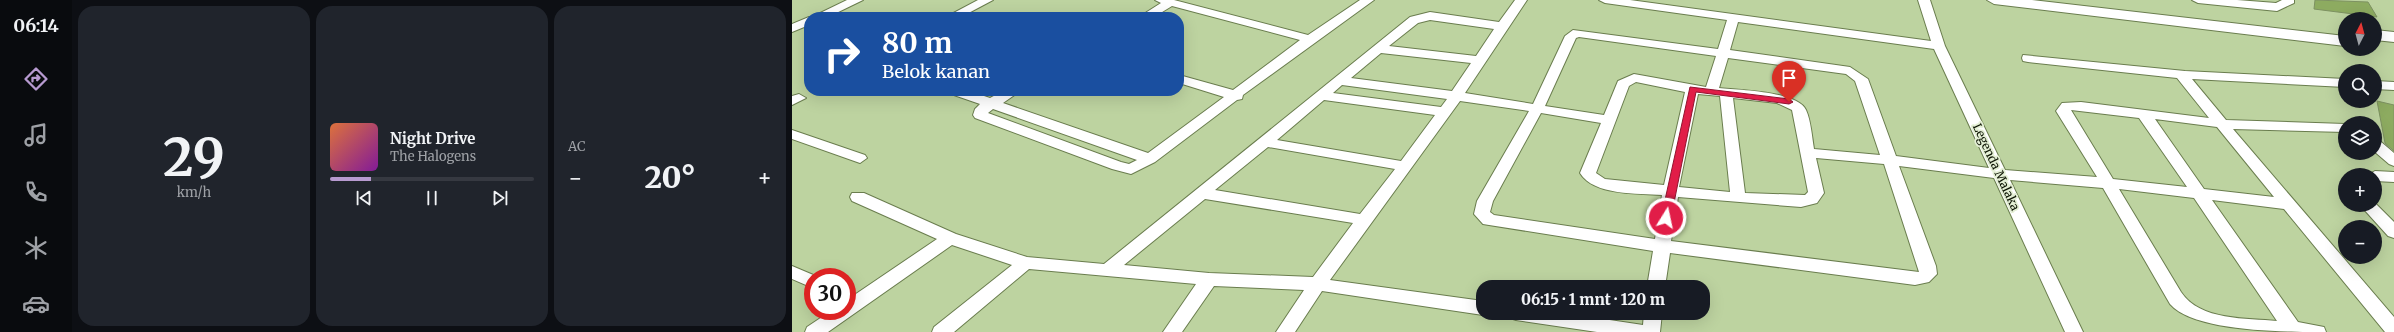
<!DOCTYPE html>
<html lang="id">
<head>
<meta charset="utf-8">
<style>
	body { margin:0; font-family:Merriweather,serif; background:#20242c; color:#f1f3f6; height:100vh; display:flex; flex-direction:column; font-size:15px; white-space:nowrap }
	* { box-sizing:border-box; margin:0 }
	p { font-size:13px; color:#9ea1a6 }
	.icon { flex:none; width:22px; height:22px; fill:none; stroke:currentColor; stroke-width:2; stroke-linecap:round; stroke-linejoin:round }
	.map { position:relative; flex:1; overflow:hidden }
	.panel { display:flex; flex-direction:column; gap:6px; padding:6px; background:#0d0f14; width:720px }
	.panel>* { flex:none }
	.banner { position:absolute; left:12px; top:12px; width:380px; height:84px; border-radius:16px; box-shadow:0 4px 16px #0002; background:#1a4fa0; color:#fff; overflow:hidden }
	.needle { width:26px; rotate:6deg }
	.fabs { position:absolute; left:1546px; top:12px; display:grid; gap:8px }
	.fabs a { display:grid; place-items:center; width:44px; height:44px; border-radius:50%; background:#171b24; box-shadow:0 4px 16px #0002; font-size:20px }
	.speed { position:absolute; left:12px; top:268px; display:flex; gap:8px; font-size:20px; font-weight:700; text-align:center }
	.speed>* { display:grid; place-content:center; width:52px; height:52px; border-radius:50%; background:#171b24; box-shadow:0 4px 16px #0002; line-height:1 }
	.speed .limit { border:6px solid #d22; background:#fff; color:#111 }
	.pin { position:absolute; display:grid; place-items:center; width:34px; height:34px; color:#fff; margin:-41px -17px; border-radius:50% 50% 50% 0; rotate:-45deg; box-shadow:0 0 4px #0007 }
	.pin .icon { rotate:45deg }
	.me { position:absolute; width:44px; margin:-22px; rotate:10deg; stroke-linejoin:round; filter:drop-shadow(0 0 3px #0008) }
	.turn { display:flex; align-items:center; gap:14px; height:84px; padding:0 12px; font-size:18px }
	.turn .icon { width:52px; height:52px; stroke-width:2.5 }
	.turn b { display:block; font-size:28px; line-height:34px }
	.big { font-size:30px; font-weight:800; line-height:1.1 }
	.panel .widget { flex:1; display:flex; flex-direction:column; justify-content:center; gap:6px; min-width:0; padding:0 14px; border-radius:16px; background:#20242c }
	.panel .dial { align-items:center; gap:0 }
	.dial b { font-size:52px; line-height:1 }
	.song { display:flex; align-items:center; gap:12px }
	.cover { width:48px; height:48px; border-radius:6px; background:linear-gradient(135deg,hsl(20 70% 55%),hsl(290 70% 35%)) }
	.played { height:4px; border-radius:2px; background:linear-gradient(90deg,#b79ad0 20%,#363941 20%) }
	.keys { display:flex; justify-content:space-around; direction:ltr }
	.heat { display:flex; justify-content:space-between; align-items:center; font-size:22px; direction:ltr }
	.panel .tiles { flex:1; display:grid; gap:6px; grid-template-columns:repeat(3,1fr) }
	.trip { position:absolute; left:684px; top:280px; width:234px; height:40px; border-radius:16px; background:#171b24; box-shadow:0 4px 16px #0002; font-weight:800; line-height:40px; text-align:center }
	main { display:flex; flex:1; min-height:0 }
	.tab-bar { display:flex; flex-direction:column; width:72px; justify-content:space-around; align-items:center; background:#090b0e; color:#9ea1a6 }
	.tab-bar .icon { width:28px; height:28px }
	.tab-bar .active { color:#b79ad0 }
	.tab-bar b { font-size:18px; color:#f1f3f6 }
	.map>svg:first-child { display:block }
</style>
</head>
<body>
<main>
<nav class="tab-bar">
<b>06:14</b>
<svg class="icon active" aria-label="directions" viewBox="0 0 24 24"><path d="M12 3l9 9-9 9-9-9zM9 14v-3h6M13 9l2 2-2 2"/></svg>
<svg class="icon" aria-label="music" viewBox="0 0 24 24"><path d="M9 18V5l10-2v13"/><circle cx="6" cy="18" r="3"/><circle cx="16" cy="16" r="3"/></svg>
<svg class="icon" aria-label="phone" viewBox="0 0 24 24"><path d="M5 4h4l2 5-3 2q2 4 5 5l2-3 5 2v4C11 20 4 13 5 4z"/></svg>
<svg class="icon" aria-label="climate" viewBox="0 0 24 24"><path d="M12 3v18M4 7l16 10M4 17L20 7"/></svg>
<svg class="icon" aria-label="car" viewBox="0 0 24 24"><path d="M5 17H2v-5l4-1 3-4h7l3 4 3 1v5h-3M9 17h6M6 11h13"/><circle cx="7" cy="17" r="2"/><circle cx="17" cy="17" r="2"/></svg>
</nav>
<section class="panel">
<div class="tiles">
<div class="widget dial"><b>29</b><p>km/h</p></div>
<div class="widget">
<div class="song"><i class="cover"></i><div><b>Night Drive</b><p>The Halogens</p></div></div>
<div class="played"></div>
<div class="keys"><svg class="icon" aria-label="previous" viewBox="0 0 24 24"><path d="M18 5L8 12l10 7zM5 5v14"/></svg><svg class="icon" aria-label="pause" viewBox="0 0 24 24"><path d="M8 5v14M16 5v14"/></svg><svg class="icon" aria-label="next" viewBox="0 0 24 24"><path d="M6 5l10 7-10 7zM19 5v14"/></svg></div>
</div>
<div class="widget"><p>AC</p>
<div class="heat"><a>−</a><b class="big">20°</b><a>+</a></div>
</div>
</div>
</section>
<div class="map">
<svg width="1602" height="332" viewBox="0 0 1602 332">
	<rect width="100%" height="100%" fill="#bdd3a0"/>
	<path fill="#8dab60" stroke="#7d9161" d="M1523,0L1576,2L1585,17L1522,9Z
		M1585,101L1602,105V151L1593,143Z"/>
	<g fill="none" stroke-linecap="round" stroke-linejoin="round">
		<defs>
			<path id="minor" d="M55,0H71L36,17H20Z
				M186,0H201L169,17H154Z
				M363,0H382L516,35L568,0H582L451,95L450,99L445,100L363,162L339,174L320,169L183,118L181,115L183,109L188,104L159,94L157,91H177L198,98L211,91H228L211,103L356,153L432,97L387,83V75L441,90L508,40L380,6L362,17H347L369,3ZM201,109L345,160L337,164L329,162L196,113Z
				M723,0H735L673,93L741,104L773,36L781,30L926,49L935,20L813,3L807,0H838L1139,41L1126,0H1138L1153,46L1213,170L1305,177L1264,111L1270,103L1289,102L1417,118L1385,78L1236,62L1231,61L1230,58L1231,55L1393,71L1553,79V87L1400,79L1434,120L1553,124V132L1441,129L1602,317V332H1593L1492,209L1420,200L1506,322L1532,327L1534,332C1494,332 1402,332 1378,304L1311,188L1218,180L1291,332H1273L1202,178L1107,166L1144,266L1145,274L1137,282L1123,285L878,253L873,287H855L861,251L697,225L691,224L682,214L685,201L737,111L668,101L538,280L691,301V313H697L691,315L530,291L503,332H484L512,290L422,286L390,332H371L404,284L237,269L162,332H140L142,327L220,265L160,245L36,332H13L15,327L39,311H55V300L145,239L60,201L58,197L60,193H72L164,234L235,257L312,264L618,17L638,12L707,22ZM638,20L702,29L684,56L597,46L626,23ZM946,22L1142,49L1197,168L1104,156L1076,79L1058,67L938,50ZM787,37L924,56L914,87L842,74L826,81L812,115L753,106L784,38ZM589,53L679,63L660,91L559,78ZM936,58L1054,74L1063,81L1088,155L1022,149C1020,137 1019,121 1014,110C1005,91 946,90 927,88ZM844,82L893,92L872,185L813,179L804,173L837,86ZM550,85L655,99L649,107L541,93ZM906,94L928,96L938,192L887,187ZM941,98L985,103L1000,110L1016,192L1013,195L953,193ZM532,100L643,115L609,161L485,140ZM1279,110L1347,118L1395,187L1321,179ZM749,113L809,123L788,173C802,196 846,193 870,195L863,239L702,215L698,212L701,201ZM1363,119L1425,127L1482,197L1412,189ZM476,147L603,169L568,214L423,190ZM1024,158L1092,164L1127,272L879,241L886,197L1009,207L1025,203L1032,193ZM1327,189L1402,198L1485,321C1455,318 1408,321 1389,292ZM413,199L561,223L521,277L417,273L332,265Z
				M1400,0H1445L1484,3L1490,0H1502V3L1485,11L1406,3Z
				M17,17V25L0,32V24Z
				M1583,81L1602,82V90L1583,89Z
				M7,94L14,98L0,105V96Z
				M0,130L73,155L75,158L68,163L0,139Z
				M1583,140L1588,141L1602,153V166L1597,164L1583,152Z
				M1583,171L1602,172V182L1583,181V175H1576Z
				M1583,203L1602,222V238L1596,236L1568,205H1583Z
				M0,266L26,277H21V288L0,279Z
				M715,313H771L851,325L852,313H870L868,332H805L724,320L718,318Z"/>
			<path id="tertiary" d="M1195,0H1240L1553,36V46L1202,4Z
				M1583,30L1602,32V42L1583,40Z"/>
		</defs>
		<use href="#minor" stroke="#6a7d4e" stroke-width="2"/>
		<use href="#tertiary" stroke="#6a7d4e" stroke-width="2"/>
		<use href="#minor" fill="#fff" fill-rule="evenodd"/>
		<use href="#tertiary" fill="#fff" fill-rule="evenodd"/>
	</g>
	<path fill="#e11d48" stroke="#92132f" d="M898,87L997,99L1001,102L997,104L904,92L879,218L874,221L869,218Z"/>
	<g text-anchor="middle" stroke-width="3.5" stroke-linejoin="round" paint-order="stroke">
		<g font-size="12" fill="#0c1303" stroke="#e4efd5">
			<text transform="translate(1204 167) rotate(65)" y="4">Legenda Malaka</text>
		</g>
	</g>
</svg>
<div class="fabs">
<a><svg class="needle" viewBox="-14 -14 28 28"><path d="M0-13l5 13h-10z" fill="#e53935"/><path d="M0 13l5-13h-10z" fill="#9ea1a6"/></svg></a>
<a><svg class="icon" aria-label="search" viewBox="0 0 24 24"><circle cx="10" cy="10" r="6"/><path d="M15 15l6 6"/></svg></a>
<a><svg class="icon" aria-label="layers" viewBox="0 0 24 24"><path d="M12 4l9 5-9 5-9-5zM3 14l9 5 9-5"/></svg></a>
<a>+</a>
<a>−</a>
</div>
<div class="speed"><div class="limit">30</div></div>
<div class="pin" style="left:997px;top:102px;background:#d93025"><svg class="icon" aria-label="arrive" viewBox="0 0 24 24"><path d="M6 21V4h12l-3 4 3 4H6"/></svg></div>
<svg class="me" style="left:874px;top:218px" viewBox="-20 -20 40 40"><circle r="17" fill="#e11d48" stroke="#fff" stroke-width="3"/><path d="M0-11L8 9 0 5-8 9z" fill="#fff"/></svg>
<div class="trip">06:15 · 1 mnt · 120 m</div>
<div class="banner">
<div class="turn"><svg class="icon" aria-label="right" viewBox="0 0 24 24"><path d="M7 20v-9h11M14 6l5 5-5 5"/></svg><div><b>80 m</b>Belok kanan</div></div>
</div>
</div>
</main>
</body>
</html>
